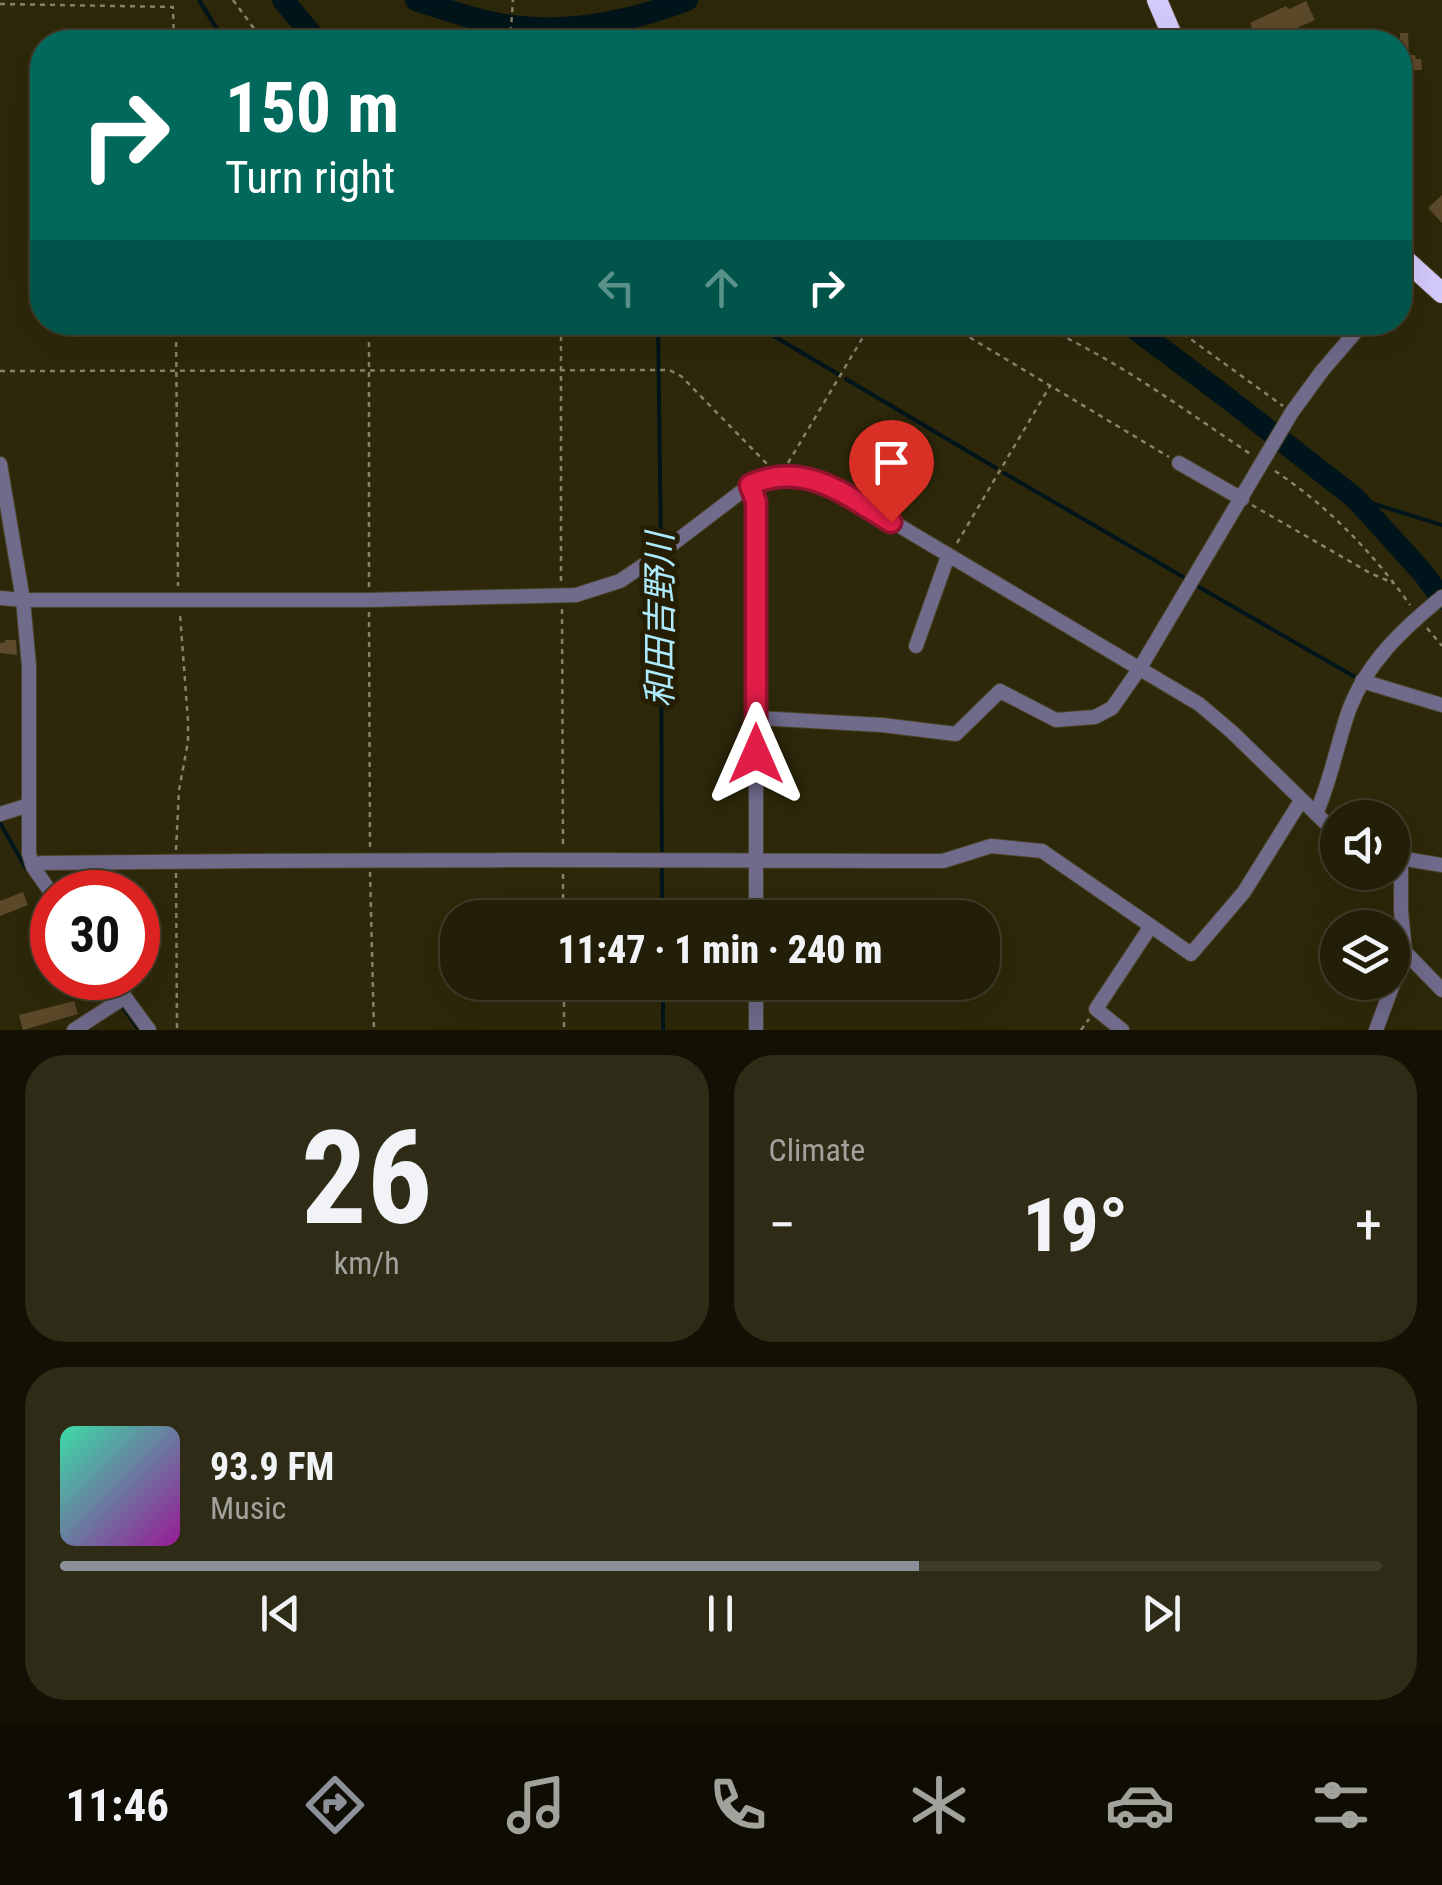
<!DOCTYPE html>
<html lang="en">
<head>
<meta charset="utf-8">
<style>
	body { margin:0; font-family:"Roboto Condensed","Noto Sans JP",sans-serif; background:#2e2b16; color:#f1f3f6; height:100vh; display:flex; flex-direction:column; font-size:38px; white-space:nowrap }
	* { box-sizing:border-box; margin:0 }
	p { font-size:32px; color:#a2a29c }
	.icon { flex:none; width:55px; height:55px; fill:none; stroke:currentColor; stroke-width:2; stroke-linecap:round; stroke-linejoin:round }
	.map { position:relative; height:1030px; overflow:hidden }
	.details { display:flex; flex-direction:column; gap:25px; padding:25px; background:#131004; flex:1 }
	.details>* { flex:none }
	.guide { position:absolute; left:30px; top:30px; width:1382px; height:305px; border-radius:40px; box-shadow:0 10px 40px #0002,0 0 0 2px #3f3c29; background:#00695c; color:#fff; overflow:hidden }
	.tools { position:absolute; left:1320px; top:800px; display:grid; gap:20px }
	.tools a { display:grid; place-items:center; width:90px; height:90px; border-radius:50%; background:#221e08; box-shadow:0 10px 40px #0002,0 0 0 2px #3f3c29; font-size:50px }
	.speed { position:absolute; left:30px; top:870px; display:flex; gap:20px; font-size:50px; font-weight:700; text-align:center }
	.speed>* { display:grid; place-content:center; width:130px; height:130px; border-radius:50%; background:#221e08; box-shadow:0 10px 40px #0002,0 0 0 2px #3f3c29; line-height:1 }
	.speed .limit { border:15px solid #d22; background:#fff; color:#111 }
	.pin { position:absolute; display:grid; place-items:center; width:85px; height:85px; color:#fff; margin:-102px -42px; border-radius:50% 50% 50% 0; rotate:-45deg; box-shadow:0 0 10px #0007 }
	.pin .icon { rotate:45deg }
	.me { position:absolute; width:110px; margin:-55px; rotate:0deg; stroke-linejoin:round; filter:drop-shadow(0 0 8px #0008) }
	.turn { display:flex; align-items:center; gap:35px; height:210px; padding:0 30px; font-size:45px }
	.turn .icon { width:130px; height:130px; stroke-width:2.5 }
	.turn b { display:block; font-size:70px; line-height:85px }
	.lanes { display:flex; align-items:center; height:95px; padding:0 30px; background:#0003; justify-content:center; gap:50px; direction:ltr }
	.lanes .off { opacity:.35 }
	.big { font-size:75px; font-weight:800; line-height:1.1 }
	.details .card { flex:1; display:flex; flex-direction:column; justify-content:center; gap:15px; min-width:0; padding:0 35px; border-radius:40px; background:#2e2b16 }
	.details .dial { align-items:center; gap:0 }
	.dial b { font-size:130px; line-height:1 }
	.song { display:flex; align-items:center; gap:30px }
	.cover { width:120px; height:120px; border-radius:15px; background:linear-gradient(135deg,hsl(160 70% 55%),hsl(300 70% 35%)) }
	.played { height:10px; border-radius:5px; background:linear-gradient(90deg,#8c9099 65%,#3f3c29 65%) }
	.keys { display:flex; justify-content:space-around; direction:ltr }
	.heat { display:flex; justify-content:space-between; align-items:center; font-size:55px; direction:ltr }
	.details .tiles { flex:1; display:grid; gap:25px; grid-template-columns:1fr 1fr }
	.card:last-child { grid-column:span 2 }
	.trip { position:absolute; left:440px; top:900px; width:560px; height:100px; border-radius:40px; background:#221e08; box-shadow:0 10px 40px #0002,0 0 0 2px #3f3c29; font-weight:800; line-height:100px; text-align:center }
	.tab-bar { display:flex; height:160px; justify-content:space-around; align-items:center; background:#0e0c03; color:#a2a29c }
	.tab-bar .icon { width:70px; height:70px }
	.tab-bar .on { color:#8c9099 }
	.tab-bar b { font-size:45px; color:#f1f3f6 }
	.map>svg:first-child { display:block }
</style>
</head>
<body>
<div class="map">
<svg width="1442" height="1030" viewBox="0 0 1442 1030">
	<rect width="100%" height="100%" fill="#2e280a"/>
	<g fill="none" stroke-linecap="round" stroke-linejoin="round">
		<path stroke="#00151b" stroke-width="4" d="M199,0L225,42
			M658,322L661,548
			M750,322L838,374
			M846,379L996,468
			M1004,473L1185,578
			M1355,498L1442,525
			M661,557L662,918
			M1199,587L1355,677
			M0,823L27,870
			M44,894L52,907
			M102,978L115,996
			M663,982V1030
			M122,1006L139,1030"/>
		<path stroke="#00151b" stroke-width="22" d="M283,0L318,42
			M416,0C450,11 486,24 521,27C575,33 638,19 687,0
			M1126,322L1226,397L1355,498L1424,574L1442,599"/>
	</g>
	<path fill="#5c4929" d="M1306,1L1315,20L1297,28L1299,33L1285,40L1281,31L1257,41L1250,23L1286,6L1289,9Z
		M1400,33H1408L1409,55H1415L1416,59H1421L1422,70H1413V76L1400,77Z
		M1442,195V223L1428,208Z
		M5,640H16L17,655L0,653V643L5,642Z
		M23,892L28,905L0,916V901Z
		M74,1001L78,1014L23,1030L19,1015Z"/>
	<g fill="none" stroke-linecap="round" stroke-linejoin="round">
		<defs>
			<path id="minor" d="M1179,463L1242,499
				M0,464L23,600L29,666V854L33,867L52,894
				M750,485L756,502V918
				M0,598L23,600H369L576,595L620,581L657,556L750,485L760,480L773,476H796L834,487L1199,704L1232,732L1338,835
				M916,646L948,556
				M1362,681L1442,705
				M756,718L882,725L956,734L1000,691L1056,720L1095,717L1112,708L1140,668L1292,412L1322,371L1364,322
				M0,814L29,805
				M1316,814C1331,780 1337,744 1349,710C1367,662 1403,629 1442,597
				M1393,857L1442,865
				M33,867L41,863C342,859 643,860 943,861L991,846L1042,851L1151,926L1096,1009L1122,1030
				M1151,926L1191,954L1244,892L1297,807L1304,802
				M1405,952L1442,990
				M111,978L149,1030
				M74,1030L125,997
				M756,1030V982
				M1376,1030L1405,952L1401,911V858"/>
			<path id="highway" d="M1157,0L1175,42
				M1400,255L1442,293"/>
		</defs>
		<use href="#minor" stroke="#494427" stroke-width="16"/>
		<use href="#highway" stroke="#494427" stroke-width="22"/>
		<path stroke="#87826a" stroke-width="2.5" stroke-dasharray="5 5" stroke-linecap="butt" d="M233,0L264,42
			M0,4L173,7L174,42
			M510,42L513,0
			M176,322L178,586
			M369,322V589
			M944,322L1169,457
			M1031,322C1110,354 1181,408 1252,455
			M1167,322L1283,406
			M0,371L669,370L681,376L769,466
			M788,463L872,322
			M1275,471C1329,507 1373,553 1410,605
			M1252,505L1370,573L1393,583
			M957,543L1050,386
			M561,581V322
			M562,609L563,846
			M369,612L370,849
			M1427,628L1442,646
			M176,850L179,790L188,742V721L180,614
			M370,872L374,1030
			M176,873L177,1030
			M563,874V918
			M564,982V1030
			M1081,1030L1089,1019"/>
		<use href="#minor" stroke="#706a8b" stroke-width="14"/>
		<use href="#highway" stroke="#d4cbfc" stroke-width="20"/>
	</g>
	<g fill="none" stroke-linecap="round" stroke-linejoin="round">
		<defs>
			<path id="route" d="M756,754V502L750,485C804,460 846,495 891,522"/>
		</defs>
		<use href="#route" stroke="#92132f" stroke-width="25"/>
		<use href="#route" stroke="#e11d48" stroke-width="18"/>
	</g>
	<g text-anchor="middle" stroke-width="10" stroke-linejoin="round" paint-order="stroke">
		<g font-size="35" font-style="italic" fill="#adeafd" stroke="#251e02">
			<text transform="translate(660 620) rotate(-90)" y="12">和田吉野川</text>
		</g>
	</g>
</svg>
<div class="tools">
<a><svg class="icon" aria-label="sound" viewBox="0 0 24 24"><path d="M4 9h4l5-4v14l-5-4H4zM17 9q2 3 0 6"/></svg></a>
<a><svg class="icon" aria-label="layers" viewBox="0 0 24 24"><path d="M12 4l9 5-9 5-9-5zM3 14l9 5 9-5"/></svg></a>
</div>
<div class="speed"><div class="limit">30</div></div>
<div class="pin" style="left:891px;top:522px;background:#d93025"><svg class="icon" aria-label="arrive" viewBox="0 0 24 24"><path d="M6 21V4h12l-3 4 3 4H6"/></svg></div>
<svg class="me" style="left:756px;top:754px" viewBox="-20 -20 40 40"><path d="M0-17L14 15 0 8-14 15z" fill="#e11d48" stroke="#fff" stroke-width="4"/></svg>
<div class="trip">11:47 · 1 min · 240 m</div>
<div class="guide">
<div class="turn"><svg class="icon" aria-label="right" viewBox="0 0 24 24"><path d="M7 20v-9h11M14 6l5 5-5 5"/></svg><div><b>150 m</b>Turn right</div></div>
<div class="lanes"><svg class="icon off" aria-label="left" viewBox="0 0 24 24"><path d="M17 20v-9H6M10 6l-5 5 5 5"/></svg><svg class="icon off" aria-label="ahead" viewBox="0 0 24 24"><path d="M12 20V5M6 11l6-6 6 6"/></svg><svg class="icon" aria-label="right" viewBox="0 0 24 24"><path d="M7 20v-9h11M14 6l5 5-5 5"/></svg></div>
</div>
</div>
<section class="details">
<div class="tiles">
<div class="card dial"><b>26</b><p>km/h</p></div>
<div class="card"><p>Climate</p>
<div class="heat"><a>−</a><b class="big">19°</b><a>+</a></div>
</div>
<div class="card">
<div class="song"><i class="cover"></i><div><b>93.9 FM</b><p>Music</p></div></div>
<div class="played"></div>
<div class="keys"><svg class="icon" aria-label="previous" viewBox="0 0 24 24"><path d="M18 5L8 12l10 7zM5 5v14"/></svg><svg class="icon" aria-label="pause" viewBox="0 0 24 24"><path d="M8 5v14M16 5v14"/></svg><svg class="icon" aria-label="next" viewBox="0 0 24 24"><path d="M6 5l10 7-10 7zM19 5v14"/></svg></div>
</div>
</div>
</section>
<nav class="tab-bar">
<b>11:46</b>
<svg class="icon on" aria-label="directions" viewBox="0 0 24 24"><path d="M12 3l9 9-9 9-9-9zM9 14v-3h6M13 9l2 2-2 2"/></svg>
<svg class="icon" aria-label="music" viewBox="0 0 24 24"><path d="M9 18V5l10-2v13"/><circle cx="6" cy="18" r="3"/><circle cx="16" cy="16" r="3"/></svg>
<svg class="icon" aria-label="phone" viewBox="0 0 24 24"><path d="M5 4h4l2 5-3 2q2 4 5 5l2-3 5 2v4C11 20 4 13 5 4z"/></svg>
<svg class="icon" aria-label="climate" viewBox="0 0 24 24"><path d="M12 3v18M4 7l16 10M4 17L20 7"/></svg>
<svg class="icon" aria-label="car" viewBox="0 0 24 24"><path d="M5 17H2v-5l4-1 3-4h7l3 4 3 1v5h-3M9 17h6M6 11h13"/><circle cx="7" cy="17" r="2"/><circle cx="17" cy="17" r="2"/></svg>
<svg class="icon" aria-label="filters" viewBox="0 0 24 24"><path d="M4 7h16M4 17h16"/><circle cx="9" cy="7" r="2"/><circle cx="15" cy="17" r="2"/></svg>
</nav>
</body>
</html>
